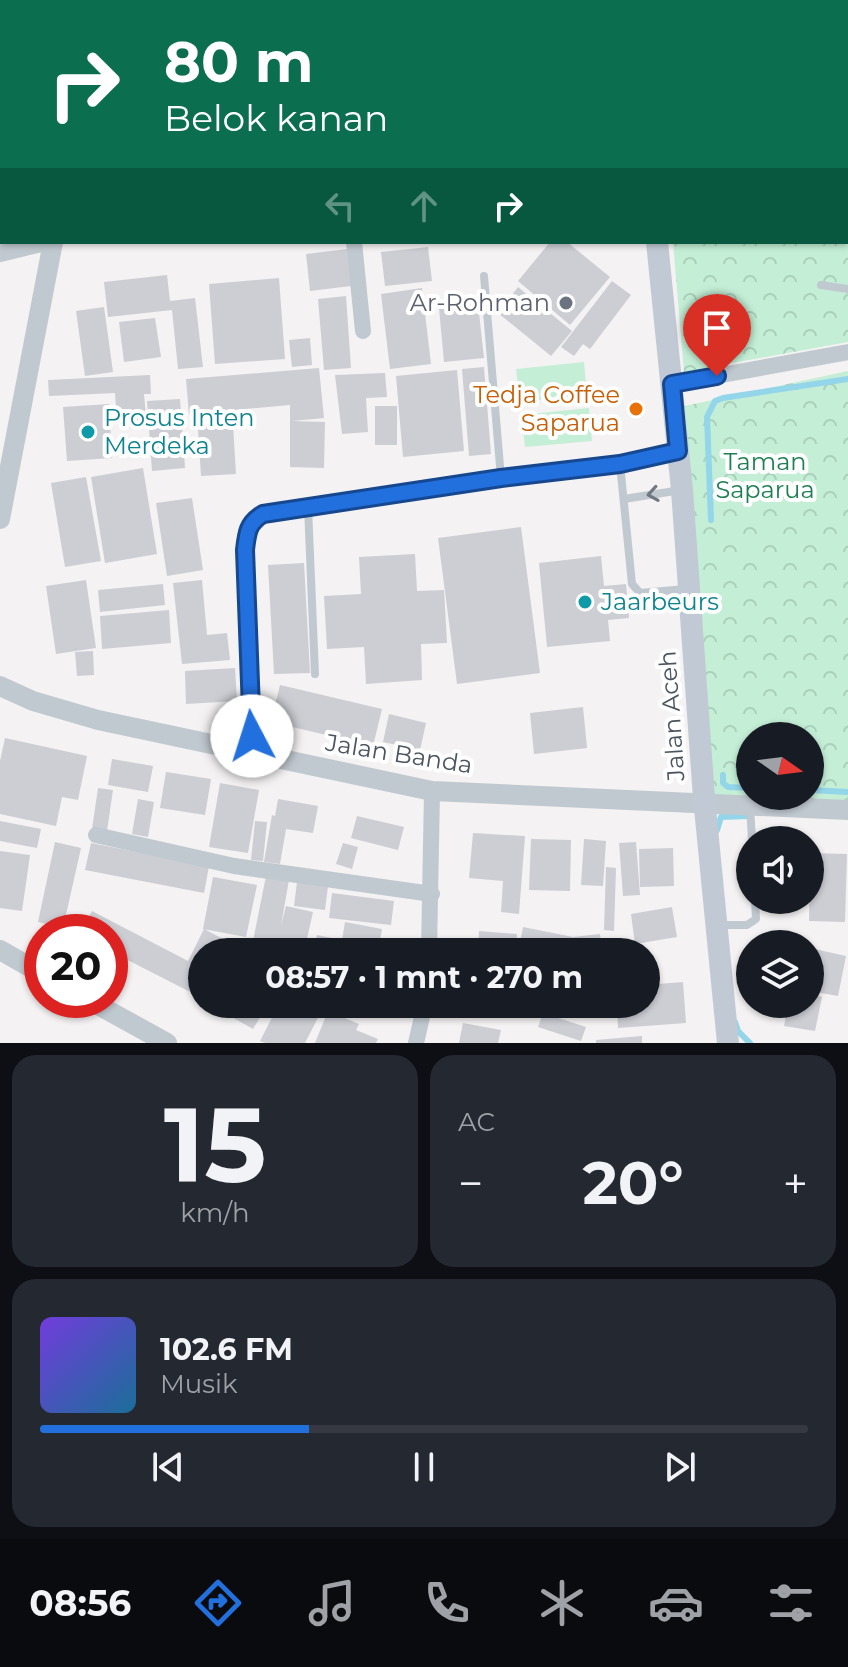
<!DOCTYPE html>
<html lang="id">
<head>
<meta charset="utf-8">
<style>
	body { margin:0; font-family:Montserrat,sans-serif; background:#242831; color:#f1f3f6; height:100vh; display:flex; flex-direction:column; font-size:30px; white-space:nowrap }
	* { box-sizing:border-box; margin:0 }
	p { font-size:26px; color:#9ea1a6 }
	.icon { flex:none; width:44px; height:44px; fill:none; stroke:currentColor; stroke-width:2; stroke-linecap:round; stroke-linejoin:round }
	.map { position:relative; height:1043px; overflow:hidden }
	.sheet { display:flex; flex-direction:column; gap:12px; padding:12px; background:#0d0f14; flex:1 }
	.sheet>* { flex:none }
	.hud { position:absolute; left:0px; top:0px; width:848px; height:244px; box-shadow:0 2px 6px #0004; background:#0b6e4f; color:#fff; overflow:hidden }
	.needle { width:52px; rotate:104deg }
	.buttons { position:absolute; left:736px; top:722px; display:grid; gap:16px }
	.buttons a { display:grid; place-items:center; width:88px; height:88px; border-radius:50%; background:#171b24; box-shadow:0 2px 6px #0004; font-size:40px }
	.speed { position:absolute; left:24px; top:914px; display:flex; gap:16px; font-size:40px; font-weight:700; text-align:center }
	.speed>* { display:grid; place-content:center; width:104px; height:104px; border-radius:50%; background:#171b24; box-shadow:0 2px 6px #0004; line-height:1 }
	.speed .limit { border:12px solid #d22; background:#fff; color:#111 }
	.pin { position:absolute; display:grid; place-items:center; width:68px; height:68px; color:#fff; margin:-82px -34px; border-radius:50% 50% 50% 0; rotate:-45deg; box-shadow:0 0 8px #0007 }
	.pin .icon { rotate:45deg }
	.me { position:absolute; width:88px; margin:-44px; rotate:355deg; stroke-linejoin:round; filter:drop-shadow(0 0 6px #0008) }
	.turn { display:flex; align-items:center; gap:28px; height:168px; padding:0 32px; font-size:36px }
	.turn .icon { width:104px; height:104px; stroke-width:2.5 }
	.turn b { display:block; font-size:56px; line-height:68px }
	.lanes { display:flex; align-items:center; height:76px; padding:0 32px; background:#0003; justify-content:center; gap:40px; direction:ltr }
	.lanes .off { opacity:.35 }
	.big { font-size:60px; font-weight:700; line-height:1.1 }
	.sheet .widget { flex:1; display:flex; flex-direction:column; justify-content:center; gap:12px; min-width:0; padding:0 28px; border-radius:24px; background:#242831 }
	.sheet .dial { align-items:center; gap:0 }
	.dial b { font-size:104px; line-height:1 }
	.song { display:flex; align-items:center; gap:24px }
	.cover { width:96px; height:96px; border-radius:12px; background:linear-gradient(135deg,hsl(260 70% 55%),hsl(200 70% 35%)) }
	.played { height:8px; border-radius:4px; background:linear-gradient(90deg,#226fde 35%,#363941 35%) }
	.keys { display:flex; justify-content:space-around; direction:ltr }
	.heat { display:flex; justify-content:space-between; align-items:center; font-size:44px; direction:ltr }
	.sheet .tiles { flex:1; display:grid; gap:12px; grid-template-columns:1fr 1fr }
	.widget:last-child { grid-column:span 2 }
	.trip { position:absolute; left:188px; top:938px; width:472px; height:80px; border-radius:40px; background:#171b24; box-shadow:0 2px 6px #0004; font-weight:700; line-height:80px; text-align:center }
	.dock { display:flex; height:128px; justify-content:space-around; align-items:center; background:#090b0e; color:#9ea1a6 }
	.dock .icon { width:56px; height:56px }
	.dock .selected { color:#226fde }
	.dock b { font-size:36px; color:#f1f3f6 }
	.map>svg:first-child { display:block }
</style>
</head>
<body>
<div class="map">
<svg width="848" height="1043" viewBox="0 0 848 1043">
	<defs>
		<pattern id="park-crowns" width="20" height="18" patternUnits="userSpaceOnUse" patternTransform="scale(2)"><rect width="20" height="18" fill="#c4efd6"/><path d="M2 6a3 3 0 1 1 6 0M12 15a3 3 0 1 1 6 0" fill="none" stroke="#aacfba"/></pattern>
	</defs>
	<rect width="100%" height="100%" fill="#f4f2f2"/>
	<path fill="#c4efd6" d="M584,362L587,395L520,402L516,369Z
		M589,408L592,441L525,447L521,415Z"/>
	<path fill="url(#park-crowns)" fill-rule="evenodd" d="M680,0H848V342L684,372L673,242H846V2H677Z
		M0,81H2L0,236Z
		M848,371V801L714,796L675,408ZM750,736H810V796H750Z"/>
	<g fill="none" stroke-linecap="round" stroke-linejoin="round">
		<path stroke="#93d5e9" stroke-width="6" d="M846,27L848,24
			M711,520L707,417L715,401L723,398L848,379
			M723,775V783L728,787L750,788
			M810,790L848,792
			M717,830L721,817L747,816
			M735,1022L738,1031L750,1043"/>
	</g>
	<path fill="#ccced4" d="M550,242H567L610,277L570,325L518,281Z
		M428,247L432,281L385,286L381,252Z
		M347,249L351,286L310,291L306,254Z
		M167,275L170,301L195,298L203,367L178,369L172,310L108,317L104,282Z
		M279,278L285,359L215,364L209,284Z
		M612,281L631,295L590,349L583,344L574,356L561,347Z
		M518,287L572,331L551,356L498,313Z
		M422,288L431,364L390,369L381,294Z
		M346,296L351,368L324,370L318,299Z
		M478,304L484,358L444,362L439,308Z
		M104,307L113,372L85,376L76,311Z
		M155,318L161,357L124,362L119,322Z
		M310,338L312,365L292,367L289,340Z
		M484,367L491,454L469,456L462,369Z
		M319,368L324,418L292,421L325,422L324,468L290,467V405L189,414L186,379Z
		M457,370L464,451L403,457L396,376Z
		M385,373L387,397L366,398L368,432L342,434L335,375Z
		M150,375L151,394H144L146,416L140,417V422L117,423L115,393L49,396L48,380Z
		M180,399L185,468L152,471L147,401Z
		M109,404L112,458L67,461L63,407Z
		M375,406H397V445H375Z
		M233,425L236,474L201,476L198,428Z
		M143,468L157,554L105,563L91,477Z
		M86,477L101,561L65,567L51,483Z
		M192,498L203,570L167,576L156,503Z
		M521,527L540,673L457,684L438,538Z
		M415,554L417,591L444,590L447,643L421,644L422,680L366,684L364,647L327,649L324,596L361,594L359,557Z
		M601,556L604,586L626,584L629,618L608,620L610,641L547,647L539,563Z
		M304,563L310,673L274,674L268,565Z
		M86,580L96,648L56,654L46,586Z
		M202,580L207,635L227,633L230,660L182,664L173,583Z
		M163,584L165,605L100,612L98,590Z
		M169,610L171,643L102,649L100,616Z
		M93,651L94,675L77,676L75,652Z
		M235,668L237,701L186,704L185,671Z
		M280,685L382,709L373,746L271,722Z
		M583,707L587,748L534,754L530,713Z
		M389,714L426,723L420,750L383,742Z
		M5,738L87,756L78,800L62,797L56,826L0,814V761Z
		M112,759L153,766L148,792L108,785Z
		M166,772L211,779L205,815L160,808Z
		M220,783L259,790L248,853L209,847Z
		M98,788L113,790L107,831L92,829Z
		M138,799L154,802L148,837L132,834Z
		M278,799L318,806L313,833L286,829L280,864L264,862L272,815L275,816Z
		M357,816L404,827L398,850L351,838Z
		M0,821L41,829L37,848L0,841Z
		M255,821L267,822L263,861L251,860Z
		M473,833L525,836L519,914L501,912L503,881L469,878Z
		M531,839L571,840L570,891L529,890Z
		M584,839L606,841L603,886L581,885Z
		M55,842L81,848L63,928L38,922Z
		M636,842L640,895L623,896L619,843Z
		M91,843L209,866L204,893L85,870Z
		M343,843L358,847L352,869L336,864Z
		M673,848L674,886L640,887L639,849Z
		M0,851L30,855L22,911L0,908Z
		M810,853L847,854L845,922L809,921Z
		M606,867L616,868L614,931L604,930Z
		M266,876L289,880L281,925L286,906L313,912L304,952H283L252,946Z
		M213,877L257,885L246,937L203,929Z
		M297,882L328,886L325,910L294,906Z
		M332,893L394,901L391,925L329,918Z
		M672,907L677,937L635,944L631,914Z
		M92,911L188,961L204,929L231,943L226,952H202V998L110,951V932H81Z
		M345,922L382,929L379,946L345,941L383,948L382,952H313L317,935L342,940Z
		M523,927L573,937L570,952H518Z
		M479,931L517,934L516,952H478Z
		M600,934L602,952H575L573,937Z
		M810,948L846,956L838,996L810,991Z
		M683,982L686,1023L618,1028L617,1004H646V985Z
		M810,994L822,997L815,1031L784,1026L788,1004H810Z
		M216,1004H268L253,1029L214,1007Z
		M279,1004H325L305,1043H265L260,1041Z
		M488,1004H519L517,1013Z
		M328,1011L359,1024L356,1030L378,1039L376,1043H315Z
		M543,1013L586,1027L581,1041L538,1027Z
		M463,1023L501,1030L498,1043H459Z
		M642,1036V1043H596V1040Z"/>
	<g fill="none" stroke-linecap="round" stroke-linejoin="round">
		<path stroke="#c1c9d0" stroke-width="8" d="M484,276L501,478
			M821,285L848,289
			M620,464L632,584L640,593L686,589
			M624,499L681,490
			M308,507L315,674
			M254,753L249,717L245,550C247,533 248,523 263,514L501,478L620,464L677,451
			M750,806L752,840
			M717,925H747L756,919L755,900"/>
		<path stroke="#c1c9d0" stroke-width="16" d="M0,74H2
			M354,242L363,331
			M672,384L848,352
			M96,835L234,866L432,894
			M429,952L432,791
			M416,1043L425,1004"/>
		<path stroke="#c1c9d0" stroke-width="20" d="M47,0V2
			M653,2L656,0
			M0,252L41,242
			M0,519L53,242
			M0,686L33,701L98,720L432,791L848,810
			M0,950L42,974
			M89,1000L167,1043"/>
		<path stroke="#c1cad4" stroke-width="22" d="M637,0V2
			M657,242L682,490L704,798L728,1043"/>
	</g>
	<defs><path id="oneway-chevron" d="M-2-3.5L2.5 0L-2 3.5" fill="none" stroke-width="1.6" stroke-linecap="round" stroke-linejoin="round" transform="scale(2)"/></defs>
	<use stroke="#6e7881" href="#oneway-chevron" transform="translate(653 494) rotate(171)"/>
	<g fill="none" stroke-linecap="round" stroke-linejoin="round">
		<defs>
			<path id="route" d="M252,736L245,550C247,532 248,523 263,514L501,478L620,464L678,451L672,384L717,376"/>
		</defs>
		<use href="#route" stroke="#164890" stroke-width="20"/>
		<use href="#route" stroke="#226fde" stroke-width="14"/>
	</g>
	<circle fill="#6b7280" stroke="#fff" stroke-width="3" cx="566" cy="303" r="8"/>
	<circle fill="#e8710a" stroke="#fff" stroke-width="3" cx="636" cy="409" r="8"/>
	<g fill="#0f9aa8" stroke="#fff" stroke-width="3">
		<circle cx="88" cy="432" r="8"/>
		<circle cx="585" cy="602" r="8"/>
	</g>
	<g text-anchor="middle" stroke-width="8" stroke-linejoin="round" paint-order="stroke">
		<g font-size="24" fill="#5b616d" stroke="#fff" text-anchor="end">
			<text x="550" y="311">Ar-Rohman</text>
		</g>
		<g font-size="24" fill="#c56008" stroke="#fff" text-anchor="end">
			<text x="620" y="403">Tedja Coffee<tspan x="620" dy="28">Saparua</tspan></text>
		</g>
		<g font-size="24" fill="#0d838f" stroke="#fff" text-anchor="start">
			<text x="104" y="426">Prosus Inten<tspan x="104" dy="28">Merdeka</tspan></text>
			<text x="601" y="610">Jaarbeurs</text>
		</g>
		<g font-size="24" fill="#1c7f51" stroke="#fff">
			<text x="765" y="470">Taman<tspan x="765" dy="28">Saparua</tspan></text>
		</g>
		<g font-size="24" fill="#4a555f" stroke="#fff">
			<text transform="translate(672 716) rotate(-94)" y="8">Jalan Aceh</text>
			<text transform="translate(399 754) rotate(9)" y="8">Jalan Banda</text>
		</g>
	</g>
</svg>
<div class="buttons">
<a><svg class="needle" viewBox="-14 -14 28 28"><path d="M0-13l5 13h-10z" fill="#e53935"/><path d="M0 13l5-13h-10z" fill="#9ea1a6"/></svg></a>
<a><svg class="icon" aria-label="sound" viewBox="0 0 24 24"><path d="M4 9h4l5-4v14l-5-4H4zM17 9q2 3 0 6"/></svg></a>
<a><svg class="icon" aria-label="layers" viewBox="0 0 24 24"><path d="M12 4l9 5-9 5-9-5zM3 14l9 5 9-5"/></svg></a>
</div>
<div class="speed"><div class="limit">20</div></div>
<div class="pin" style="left:717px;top:376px;background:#d93025"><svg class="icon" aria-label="arrive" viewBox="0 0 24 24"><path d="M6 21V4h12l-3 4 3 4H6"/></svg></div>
<svg class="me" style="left:252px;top:736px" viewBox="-20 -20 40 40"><circle r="19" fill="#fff"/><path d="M0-13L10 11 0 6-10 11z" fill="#226fde"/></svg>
<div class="trip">08:57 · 1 mnt · 270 m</div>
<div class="hud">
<div class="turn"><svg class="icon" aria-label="right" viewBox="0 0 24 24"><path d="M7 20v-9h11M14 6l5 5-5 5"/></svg><div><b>80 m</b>Belok kanan</div></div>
<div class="lanes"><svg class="icon off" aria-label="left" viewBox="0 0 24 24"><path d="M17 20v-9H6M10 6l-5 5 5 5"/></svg><svg class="icon off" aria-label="ahead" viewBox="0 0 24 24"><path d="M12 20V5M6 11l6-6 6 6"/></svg><svg class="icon" aria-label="right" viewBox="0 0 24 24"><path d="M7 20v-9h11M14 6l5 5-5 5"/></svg></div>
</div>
</div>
<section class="sheet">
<div class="tiles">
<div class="widget dial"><b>15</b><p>km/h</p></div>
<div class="widget"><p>AC</p>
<div class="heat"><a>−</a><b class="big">20°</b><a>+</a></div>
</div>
<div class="widget">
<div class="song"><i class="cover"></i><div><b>102.6 FM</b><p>Musik</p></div></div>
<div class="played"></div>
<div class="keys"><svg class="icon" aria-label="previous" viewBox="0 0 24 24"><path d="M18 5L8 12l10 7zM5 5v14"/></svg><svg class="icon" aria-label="pause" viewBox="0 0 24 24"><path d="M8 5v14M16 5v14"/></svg><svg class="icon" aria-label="next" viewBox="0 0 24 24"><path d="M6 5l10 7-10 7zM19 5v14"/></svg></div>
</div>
</div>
</section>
<nav class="dock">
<b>08:56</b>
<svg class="icon selected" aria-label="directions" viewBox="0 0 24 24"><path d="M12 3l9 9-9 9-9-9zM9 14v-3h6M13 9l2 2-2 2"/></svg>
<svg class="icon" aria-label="music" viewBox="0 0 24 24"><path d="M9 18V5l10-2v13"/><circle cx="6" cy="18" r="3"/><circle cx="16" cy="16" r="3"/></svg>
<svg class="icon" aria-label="phone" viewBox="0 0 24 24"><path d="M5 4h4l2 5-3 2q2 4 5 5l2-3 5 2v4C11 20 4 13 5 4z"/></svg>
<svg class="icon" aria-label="climate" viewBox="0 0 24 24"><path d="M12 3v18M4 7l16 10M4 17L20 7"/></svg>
<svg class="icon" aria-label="car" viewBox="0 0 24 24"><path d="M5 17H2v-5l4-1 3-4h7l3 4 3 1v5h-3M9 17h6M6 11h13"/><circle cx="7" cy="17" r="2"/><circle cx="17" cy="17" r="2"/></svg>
<svg class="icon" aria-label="filters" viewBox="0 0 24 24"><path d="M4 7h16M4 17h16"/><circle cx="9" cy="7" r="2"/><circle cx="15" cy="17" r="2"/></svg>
</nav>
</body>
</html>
